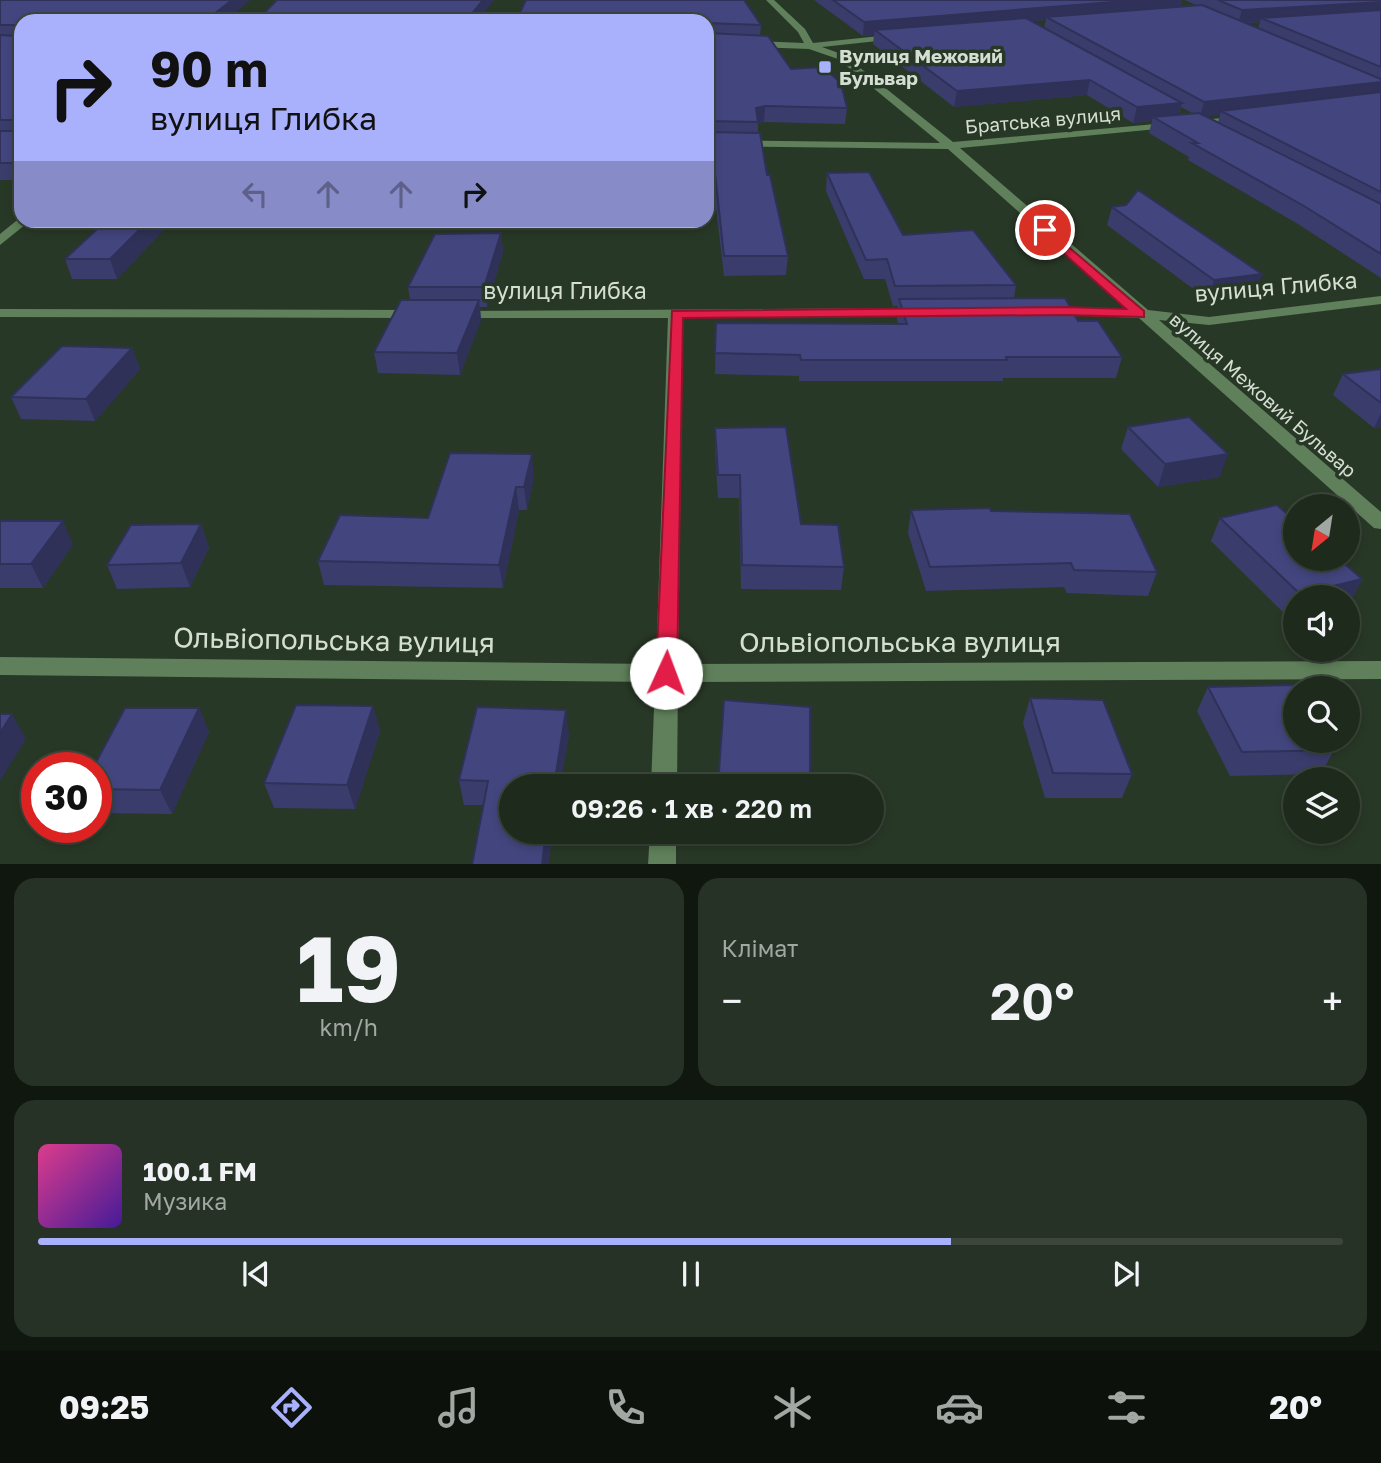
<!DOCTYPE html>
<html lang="uk">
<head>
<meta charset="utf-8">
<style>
	body { margin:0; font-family:"Golos Text",sans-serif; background:#263225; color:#f1f3f6; height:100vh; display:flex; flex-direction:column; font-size:26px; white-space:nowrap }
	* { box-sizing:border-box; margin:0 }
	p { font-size:23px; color:#a1a7a3 }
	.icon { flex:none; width:38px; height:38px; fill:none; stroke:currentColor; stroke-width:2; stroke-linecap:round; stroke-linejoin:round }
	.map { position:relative; height:864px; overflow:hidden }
	.panel { display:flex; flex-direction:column; gap:14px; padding:14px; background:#10170f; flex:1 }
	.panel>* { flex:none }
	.banner { position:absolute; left:14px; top:14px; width:700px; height:214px; border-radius:21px; box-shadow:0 4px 10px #0003,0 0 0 2px #3c463b; background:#a9b0fc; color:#111; overflow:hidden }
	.needle { width:46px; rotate:210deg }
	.tools { position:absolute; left:1283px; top:494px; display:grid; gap:14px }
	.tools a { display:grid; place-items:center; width:77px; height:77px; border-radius:50%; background:#1e2a1c; box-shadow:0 4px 10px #0003,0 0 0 2px #3c463b; font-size:35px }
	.speed { position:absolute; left:21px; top:752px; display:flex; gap:14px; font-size:35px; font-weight:700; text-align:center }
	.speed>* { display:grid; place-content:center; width:91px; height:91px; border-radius:50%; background:#1e2a1c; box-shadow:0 4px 10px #0003,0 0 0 2px #3c463b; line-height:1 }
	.speed .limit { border:10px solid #d22; background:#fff; color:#111 }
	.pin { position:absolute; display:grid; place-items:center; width:60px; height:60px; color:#fff; margin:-30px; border:4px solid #fff; border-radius:50%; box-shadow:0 2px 7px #0007 }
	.me { position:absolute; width:77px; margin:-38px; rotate:2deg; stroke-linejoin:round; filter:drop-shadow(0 0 5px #0008) }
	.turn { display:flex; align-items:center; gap:24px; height:147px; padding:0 21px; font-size:32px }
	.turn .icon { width:91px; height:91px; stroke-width:2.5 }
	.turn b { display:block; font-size:49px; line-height:60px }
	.lanes { display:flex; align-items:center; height:66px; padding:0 21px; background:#0003; justify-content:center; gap:35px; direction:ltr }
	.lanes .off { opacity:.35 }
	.big { font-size:52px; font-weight:600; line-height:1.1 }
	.panel .widget { flex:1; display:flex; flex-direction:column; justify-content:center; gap:10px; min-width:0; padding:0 24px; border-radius:21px; background:#263225 }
	.panel .dial { align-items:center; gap:0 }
	.dial b { font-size:91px; line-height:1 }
	.song { display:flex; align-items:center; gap:21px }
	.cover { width:84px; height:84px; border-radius:10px; background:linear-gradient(135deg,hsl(330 70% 55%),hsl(260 70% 35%)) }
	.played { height:7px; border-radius:4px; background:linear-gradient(90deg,#a9b0fc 70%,#3c463b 70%) }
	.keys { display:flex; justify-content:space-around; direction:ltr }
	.heat { display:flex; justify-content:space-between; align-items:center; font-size:38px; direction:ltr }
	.panel .tiles { flex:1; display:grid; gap:14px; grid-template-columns:1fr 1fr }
	.widget:last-child { grid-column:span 2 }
	.trip { position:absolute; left:499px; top:774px; width:385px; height:70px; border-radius:35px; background:#1e2a1c; box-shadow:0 4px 10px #0003,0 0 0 2px #3c463b; font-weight:600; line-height:70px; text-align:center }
	.dock { display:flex; height:112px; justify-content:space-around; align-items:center; background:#0c110b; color:#a1a7a3 }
	.dock .icon { width:49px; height:49px }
	.dock .active { color:#a9b0fc }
	.dock b { font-size:32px; color:#f1f3f6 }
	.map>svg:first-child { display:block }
</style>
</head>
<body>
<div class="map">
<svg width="1381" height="865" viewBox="0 0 1381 865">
	<rect width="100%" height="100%" fill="#283826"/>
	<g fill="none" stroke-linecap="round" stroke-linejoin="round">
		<path fill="#5f805a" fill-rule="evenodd" d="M766,0H774L805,29L813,43L899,34L896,39L822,47L844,55L953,142L1245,116L1246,118L1241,121L960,148L1148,310L1209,317L1381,296V304L1209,325L1159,320L1381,512V529L1374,528L1139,318L1045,314L1043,311L1050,307L1128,309L948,149L707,146V140L940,143L838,59L809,49L707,45V39L804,43L798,32Z
			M21,217V220H31L0,245V234Z
			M920,308L927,312L925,315L683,317L678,664L1381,661V679L678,682L677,786H651L655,682L0,675V657L656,664L668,318H458L451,314L453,311Z
			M0,309L416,310L423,314L416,318L0,317Z
			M650,831H676V865H648Z"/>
	</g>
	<path fill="#3a3c6c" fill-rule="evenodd" d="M0,0L21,21V180H0Z
		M814,0H1182L1181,6L1196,5L1185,0H1381V278L1298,224L1188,160L1189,157L1149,133L1152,121L1133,123L1087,95L954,107L873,44L874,35L863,36ZM1046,20L1044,28L1032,21ZM1260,22L1258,28L1246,23H1250ZM1181,107L1192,113L1179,114ZM1220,115L1218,122L1207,116Z
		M707,21L761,25L760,36L791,69L847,108L845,124L764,122L758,124V133L767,175L788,256L786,275L724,276L712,172H707Z
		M827,173L903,235L1016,285L1014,298L1078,321L1122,357L1116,378H1003V381H799V376L715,374L716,323L898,324L897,319L898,306H893L885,279H864L826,191Z
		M1126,205L1262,274L1255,294L1207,299L1107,225L1112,207Z
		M107,220H173L117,279H72L65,259Z
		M501,233L503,252L487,307H480L481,320L460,375L378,373L374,352L410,300L408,287Z
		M132,348L140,369L95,421L21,419L11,397Z
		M1381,369V427L1374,428L1333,395L1343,374Z
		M1128,427L1220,477L1158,487L1121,449Z
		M715,428L801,524L844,567L841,590L741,589L739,498H718L715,450Z
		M534,477L527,510H519L503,588L324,585L318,561Z
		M911,510L991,511L1157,572L1148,596L1067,593L1064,587L926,591L908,533Z
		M1220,518L1362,579L1350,603L1348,597H1295V617L1289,618L1211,541Z
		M0,521L73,544L43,588H0Z
		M201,524L209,548L190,587L117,589L107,565Z
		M1208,687L1334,750L1321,774L1230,776L1197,711Z
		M1030,698L1132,774L1122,798H1045L1023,723Z
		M373,706L380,731L355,809L274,808L264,783Z
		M199,708L209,732L172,814L96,813V768Z
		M569,734L560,786H511V831H553L548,865H472L483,805H464L459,780Z"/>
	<path fill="#2f3158" d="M232,0H251L225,21H205Z
		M483,0H494L478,21H466Z
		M1138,0H1182L1180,9L1046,17V20L880,34L875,30L874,35L863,36L864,22Z
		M1381,2V14L1261,18L1260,22L1238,23L1242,10Z
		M1090,80L1087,95L954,107L957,91Z
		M1381,82V95L1221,111L1220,115L1200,117L1204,102Z
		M1182,103L1177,119L1153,117L1152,121L1133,123L1137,107Z
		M765,106L764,122L758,124L756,108Z
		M21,160V177L15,163Z
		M149,220H173L117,279L110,259Z
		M501,233L503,252L487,307L484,287Z
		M1262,274L1255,294L1207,299L1214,280Z
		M479,300L481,320L460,375L457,353Z
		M132,348L140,369L95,421L86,399Z
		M1381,413V427L1374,428Z
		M532,454L534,477L527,510L524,487Z
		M1228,454L1220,477L1158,487L1165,464Z
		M516,487L519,510L503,588L499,565Z
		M63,521L73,544L43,588L31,564Z
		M201,524L209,548L190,587L181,563Z
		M1362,579L1350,603L1348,604V597H1299L1300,594Z
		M1295,605V617L1289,618Z
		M373,706L380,731L355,809L347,785Z
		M199,708L209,732L172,814L160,790Z
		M566,710L569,734L560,786H554Z
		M12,714L26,739L0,781V733Z
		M546,831H553L548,865H542Z"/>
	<path fill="#43467e" stroke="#2f3158" stroke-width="2" d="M0,0H232L205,21H21V160L15,163H0V131H15L17,123L15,120H0V35L16,36L19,27L16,25H0Z
		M277,0H483L466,21H256Z
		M526,0H744L761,25L707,23V21H516Z
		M833,0H1138L864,22Z
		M1218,0H1381V2L1242,10Z
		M1202,5L1381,79V82L1204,102L1046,17Z
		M1381,10V67L1261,18Z
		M1026,18L1182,103L1137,107L1090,80L957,91L875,30Z
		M707,33L768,36L791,69L823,67L841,83L847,108L765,106L756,108L758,122L707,121Z
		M1381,92V192L1221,111Z
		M1199,113L1381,204V254L1304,206L1192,143H1198L1153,117Z
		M707,132L760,133L767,175H770L788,256H724L713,155H707Z
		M869,172L903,235L973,230L1016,285L895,286L887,259L866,260L827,173Z
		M1138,190L1262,274L1214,280L1112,207L1126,205Z
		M107,220H149L110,259H65Z
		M501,233L484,287H408L435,234Z
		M1065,298L1078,321H1098L1122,357H1006L1007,360H801L800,355L715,353L716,323L907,324L899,299Z
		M401,300H479L457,353L374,352Z
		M62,346L132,348L86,399L11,397Z
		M1381,369V403L1343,374Z
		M1189,417L1228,454L1165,464L1128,427Z
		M786,427L801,524L838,525L844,567L742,565L740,475H718L715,428Z
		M450,453L532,454L524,487H516L499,565L318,561L340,515L428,518Z
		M1277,505L1295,521V558H1338L1362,579L1300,594L1220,518Z
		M990,508L991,511L1130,514L1157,572L1074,570L1071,563L930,567L911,510Z
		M0,521H63L31,564H0Z
		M201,524L181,563L107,565L131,525Z
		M1294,685L1296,688H1295V740H1329L1334,750L1242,752L1208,687Z
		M1030,698L1103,700L1132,774L1053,773Z
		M724,700L810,707V786H718Z
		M296,705L373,706L347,785L264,783Z
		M477,707L566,710L554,786H511V831H546L542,865H472L488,781L459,780Z
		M125,708H199L160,790L96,789V768H93Z
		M0,714H12L0,733Z"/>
	<path fill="#e11d48" stroke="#92132f" stroke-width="2" d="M1045,227L1144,311V317L1064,315L683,318L677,673L674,679L666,681L659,679L656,673L672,311L1064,307L1126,309L1041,233L1039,230Z"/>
	<rect fill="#a9b0fc" stroke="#283826" stroke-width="2.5" x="818" y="60" width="14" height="14" rx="3.5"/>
	<g text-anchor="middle" stroke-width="7" stroke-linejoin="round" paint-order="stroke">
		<g font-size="19" font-weight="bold" fill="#d4ded2" stroke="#283826" text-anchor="start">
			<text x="839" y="63">Вулиця Межовий<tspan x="839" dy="22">Бульвар</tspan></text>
		</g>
		<g font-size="19" fill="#d4ded2" stroke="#283826">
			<text transform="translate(1043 120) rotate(-5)" y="7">Братська вулиця</text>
			<text transform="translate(1263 395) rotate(41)" y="7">вулиця Межовий Бульвар</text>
		</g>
		<g font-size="23" fill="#d4ded2" stroke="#283826">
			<text transform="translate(1276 287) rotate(-5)" y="8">вулиця Глибка</text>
			<text x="565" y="299">вулиця Глибка</text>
		</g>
		<g font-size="28" fill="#d4ded2" stroke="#283826">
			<text transform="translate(334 640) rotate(1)" y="10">Ольвіопольська вулиця</text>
			<text x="900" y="652">Ольвіопольська вулиця</text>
		</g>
	</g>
</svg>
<div class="tools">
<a><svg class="needle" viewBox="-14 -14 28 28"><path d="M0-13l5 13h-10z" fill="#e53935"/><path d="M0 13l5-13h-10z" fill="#a1a7a3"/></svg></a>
<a><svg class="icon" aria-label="sound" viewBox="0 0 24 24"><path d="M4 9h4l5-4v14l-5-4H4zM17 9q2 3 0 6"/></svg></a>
<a><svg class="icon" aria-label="search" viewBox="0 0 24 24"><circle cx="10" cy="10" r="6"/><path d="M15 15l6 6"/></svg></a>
<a><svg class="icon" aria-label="layers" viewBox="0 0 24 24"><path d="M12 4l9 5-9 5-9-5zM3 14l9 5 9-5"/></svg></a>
</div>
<div class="speed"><div class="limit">30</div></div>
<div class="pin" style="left:1045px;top:230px;background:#d93025"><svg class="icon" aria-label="arrive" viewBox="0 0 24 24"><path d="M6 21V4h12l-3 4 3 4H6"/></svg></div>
<svg class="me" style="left:666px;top:673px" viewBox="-20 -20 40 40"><circle r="19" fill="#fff"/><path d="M0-13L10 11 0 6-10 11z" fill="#e11d48"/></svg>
<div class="trip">09:26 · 1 хв · 220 m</div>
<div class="banner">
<div class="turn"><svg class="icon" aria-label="right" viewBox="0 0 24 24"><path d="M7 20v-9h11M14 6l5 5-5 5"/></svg><div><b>90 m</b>вулиця Глибка</div></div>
<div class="lanes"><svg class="icon off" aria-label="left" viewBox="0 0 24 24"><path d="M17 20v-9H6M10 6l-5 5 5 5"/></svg><svg class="icon off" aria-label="ahead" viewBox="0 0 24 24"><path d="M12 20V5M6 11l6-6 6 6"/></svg><svg class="icon off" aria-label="ahead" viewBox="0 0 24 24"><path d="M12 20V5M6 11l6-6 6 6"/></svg><svg class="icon" aria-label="right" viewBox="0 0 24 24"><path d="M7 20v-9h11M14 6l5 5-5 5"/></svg></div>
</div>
</div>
<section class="panel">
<div class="tiles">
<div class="widget dial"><b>19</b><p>km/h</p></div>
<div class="widget"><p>Клімат</p>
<div class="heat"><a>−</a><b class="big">20°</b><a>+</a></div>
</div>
<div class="widget">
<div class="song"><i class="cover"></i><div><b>100.1 FM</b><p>Музика</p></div></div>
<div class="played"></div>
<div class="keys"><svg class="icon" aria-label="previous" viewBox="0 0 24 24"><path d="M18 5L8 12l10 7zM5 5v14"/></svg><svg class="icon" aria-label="pause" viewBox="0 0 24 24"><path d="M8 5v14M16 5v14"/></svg><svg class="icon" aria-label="next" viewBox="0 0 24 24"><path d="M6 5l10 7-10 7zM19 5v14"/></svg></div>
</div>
</div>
</section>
<nav class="dock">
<b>09:25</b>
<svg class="icon active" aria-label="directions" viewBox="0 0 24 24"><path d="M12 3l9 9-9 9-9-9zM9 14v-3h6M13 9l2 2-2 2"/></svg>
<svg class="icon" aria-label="music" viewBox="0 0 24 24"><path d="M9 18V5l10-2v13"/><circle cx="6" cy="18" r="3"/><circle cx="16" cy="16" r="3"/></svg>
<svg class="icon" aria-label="phone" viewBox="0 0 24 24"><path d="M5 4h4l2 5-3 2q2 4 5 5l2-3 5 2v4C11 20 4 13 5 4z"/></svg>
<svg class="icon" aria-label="climate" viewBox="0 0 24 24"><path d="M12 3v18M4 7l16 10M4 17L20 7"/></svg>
<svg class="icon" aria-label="car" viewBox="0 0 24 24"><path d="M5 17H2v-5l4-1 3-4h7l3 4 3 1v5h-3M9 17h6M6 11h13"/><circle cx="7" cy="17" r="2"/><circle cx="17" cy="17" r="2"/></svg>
<svg class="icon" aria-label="filters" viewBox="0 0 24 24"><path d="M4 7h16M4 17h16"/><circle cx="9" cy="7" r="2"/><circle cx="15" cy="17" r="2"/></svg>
<b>20°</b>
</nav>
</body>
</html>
